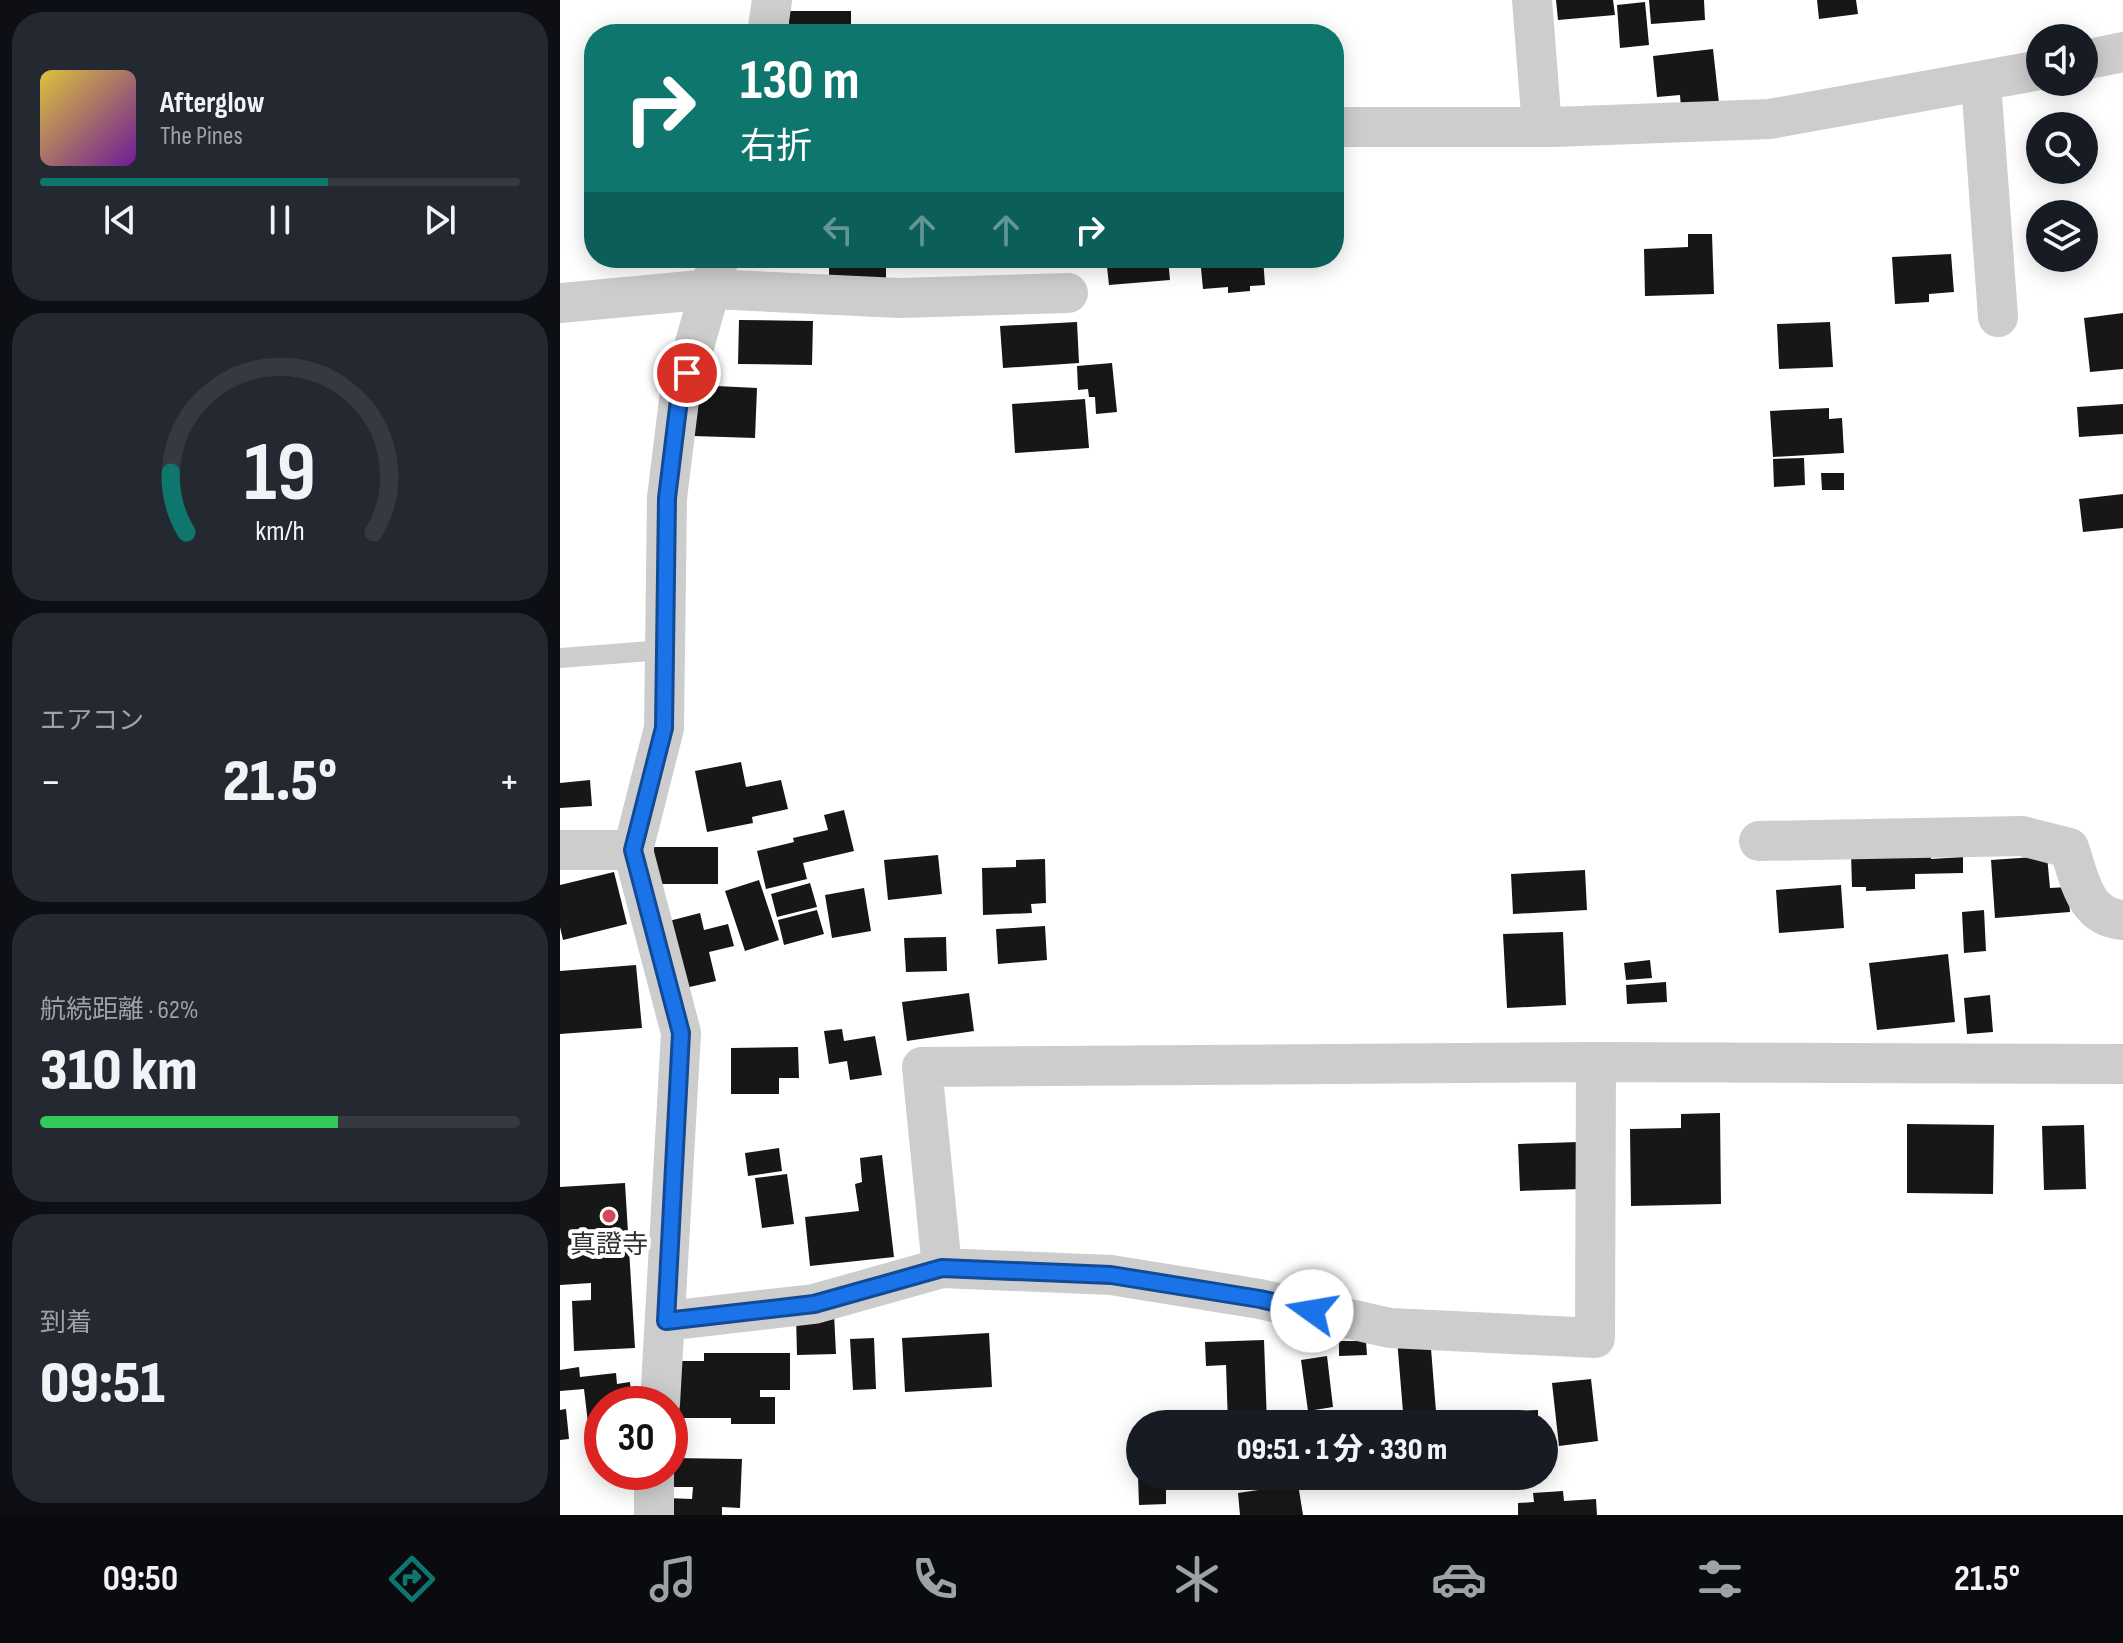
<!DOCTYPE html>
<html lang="ja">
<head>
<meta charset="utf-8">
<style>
	body { margin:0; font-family:"Sofia Sans Condensed","Noto Sans JP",sans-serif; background:#242831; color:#f1f3f6; height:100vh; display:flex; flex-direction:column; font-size:30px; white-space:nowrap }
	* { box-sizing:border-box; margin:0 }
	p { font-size:26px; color:#9ea1a6 }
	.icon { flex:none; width:44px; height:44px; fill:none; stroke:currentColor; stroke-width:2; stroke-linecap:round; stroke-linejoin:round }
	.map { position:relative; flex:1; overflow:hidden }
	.details { display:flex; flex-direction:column; gap:12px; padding:12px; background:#0d0f14; width:560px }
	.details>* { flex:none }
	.guide { position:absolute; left:24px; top:24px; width:760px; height:244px; border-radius:32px; box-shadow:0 4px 20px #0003; background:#0f766e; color:#fff; overflow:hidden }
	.controls { position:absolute; left:1466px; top:24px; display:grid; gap:16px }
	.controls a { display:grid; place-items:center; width:72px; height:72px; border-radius:50%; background:#171b24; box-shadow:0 4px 20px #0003; font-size:40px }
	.speed { position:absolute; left:24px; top:1386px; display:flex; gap:16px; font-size:40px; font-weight:700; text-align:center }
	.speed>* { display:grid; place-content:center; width:104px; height:104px; border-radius:50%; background:#171b24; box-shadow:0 4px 20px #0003; line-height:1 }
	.speed .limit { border:12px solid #d22; background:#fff; color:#111 }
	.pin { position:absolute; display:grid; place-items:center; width:68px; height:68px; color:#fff; margin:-34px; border:4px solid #fff; border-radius:50%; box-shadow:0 2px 8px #0007 }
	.me { position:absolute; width:88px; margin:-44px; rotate:283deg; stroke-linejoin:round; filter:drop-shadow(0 0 6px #0008) }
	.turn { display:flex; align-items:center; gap:28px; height:168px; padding:0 24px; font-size:36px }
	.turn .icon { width:104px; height:104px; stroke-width:2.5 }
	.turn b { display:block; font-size:56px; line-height:68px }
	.lanes { display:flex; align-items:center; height:76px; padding:0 24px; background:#0003; justify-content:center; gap:40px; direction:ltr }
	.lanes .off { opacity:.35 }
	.big { font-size:60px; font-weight:800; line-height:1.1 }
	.details .tile { flex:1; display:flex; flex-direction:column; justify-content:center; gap:12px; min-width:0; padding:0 28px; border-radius:32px; background:#242831 }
	.details .dial { align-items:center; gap:0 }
	.dial svg { height:208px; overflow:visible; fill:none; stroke:#363941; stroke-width:7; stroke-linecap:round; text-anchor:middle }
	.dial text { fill:#f1f3f6; stroke:none }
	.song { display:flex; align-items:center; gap:24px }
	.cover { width:96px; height:96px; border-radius:12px; background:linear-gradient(135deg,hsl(50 70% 55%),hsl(280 70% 35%)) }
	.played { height:8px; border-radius:4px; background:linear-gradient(90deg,#0f766e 60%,#363941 60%) }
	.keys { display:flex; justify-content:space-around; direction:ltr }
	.heat { display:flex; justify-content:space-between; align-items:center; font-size:44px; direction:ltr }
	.charge { height:12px; border-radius:6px; background:linear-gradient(90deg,#34c759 62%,#363941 0) }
	.trip { position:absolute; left:566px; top:1410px; width:432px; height:80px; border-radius:40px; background:#171b24; box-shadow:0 4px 20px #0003; font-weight:800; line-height:80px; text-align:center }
	.dock { display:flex; height:128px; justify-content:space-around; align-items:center; background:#090b0e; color:#9ea1a6 }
	.dock .icon { width:56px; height:56px }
	.dock .active { color:#0f766e }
	.dock b { font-size:36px; color:#f1f3f6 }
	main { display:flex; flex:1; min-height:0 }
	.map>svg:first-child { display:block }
</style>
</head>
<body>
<main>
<section class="details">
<div class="tile">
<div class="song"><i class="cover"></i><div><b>Afterglow</b><p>The Pines</p></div></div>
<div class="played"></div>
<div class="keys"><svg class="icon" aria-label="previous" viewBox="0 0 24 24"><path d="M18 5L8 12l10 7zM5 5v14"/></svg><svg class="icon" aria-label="pause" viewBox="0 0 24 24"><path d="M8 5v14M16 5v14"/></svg><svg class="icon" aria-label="next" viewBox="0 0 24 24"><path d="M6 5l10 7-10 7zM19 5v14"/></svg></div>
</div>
<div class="tile dial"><svg viewBox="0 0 100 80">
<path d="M14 69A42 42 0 1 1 86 69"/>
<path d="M14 69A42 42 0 0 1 8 46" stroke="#0f766e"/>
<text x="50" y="56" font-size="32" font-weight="700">19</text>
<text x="50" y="72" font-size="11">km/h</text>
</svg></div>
<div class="tile"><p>エアコン</p>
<div class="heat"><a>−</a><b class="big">21.5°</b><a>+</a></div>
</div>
<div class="tile"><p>航続距離 · 62%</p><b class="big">310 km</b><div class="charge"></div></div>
<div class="tile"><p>到着</p><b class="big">09:51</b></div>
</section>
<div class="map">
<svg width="1563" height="1515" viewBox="0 0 1563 1515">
	<rect width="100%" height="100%" fill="#fff"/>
	<path fill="#171717" d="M996,0H1053L1055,15L998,20Z
		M1089,0H1144L1145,20L1091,24Z
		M1257,0H1296L1298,14L1259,19Z
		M1085,2L1089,45L1060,48L1057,5Z
		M229,11H291V34H229Z
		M1153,49L1159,103L1121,108L1120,95L1097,97L1093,56Z
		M1128,234H1152L1154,294L1085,296L1084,249L1128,247Z
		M1391,254L1394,292L1369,294V302L1335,304L1332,257Z
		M269,258H326V283L269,281Z
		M546,258H608L610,280L549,285Z
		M640,258H703L705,285L690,286V291L668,293V287L643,289Z
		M1563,313V369L1530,372L1524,318Z
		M179,320L253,321L252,365L178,364Z
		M517,322L519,363L443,368L440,326Z
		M1270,322L1273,367L1219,369L1217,324Z
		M552,363L557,412L536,414L535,397H529L528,389L518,390L517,366Z
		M136,385L197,388L195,438L133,436Z
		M525,399L529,448L455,453L452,404Z
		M1563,404V434L1519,437L1517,407Z
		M1269,408V419L1282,418L1284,453L1213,457L1210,411Z
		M1244,458L1245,485L1214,487L1213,459Z
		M1261,473H1284V490H1262Z
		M1563,494V528L1523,532L1519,499Z
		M181,762L186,787L221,780L228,809L192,817L193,823L147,832L135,771Z
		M30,780L32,806L0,808V783Z
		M284,810L294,851L243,863L247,879L206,889L197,851L234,842L233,838L268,830L264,815Z
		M94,847H158V884H93Z
		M1371,847V859L1403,857V873L1355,874V889L1306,891V887H1292L1291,853Z
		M378,855L382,894L328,900L324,860Z
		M1487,856L1490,888L1508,887L1510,912L1435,918L1431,860Z
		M485,859L486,903L471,904L472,913L423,915L422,868L456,867V860Z
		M1025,870L1027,910L953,914L951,874Z
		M54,872L67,924L3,940L0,927V885Z
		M199,880L219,940L185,951L165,891Z
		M250,883L257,907L217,917L211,894Z
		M1281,885L1284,928L1219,933L1216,890Z
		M304,888L311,931L272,938L265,895Z
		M257,910L264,934L224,945L218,920Z
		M1424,910L1426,951L1404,953L1402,912Z
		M140,913L144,930L168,924L174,946L149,952L156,981L125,988L109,921Z
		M485,926L487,960L438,964L436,929Z
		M1003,932L1006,1005L947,1008L943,934Z
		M386,937L387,971L346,972L344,938Z
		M1388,954L1395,1022L1317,1030L1309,963Z
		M1090,960L1092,978L1066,980L1064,963Z
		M76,965L82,1028L0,1034V971Z
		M1106,982L1107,1002L1067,1004L1066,985Z
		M409,993L414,1031L347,1041L342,1002Z
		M1430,995L1433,1032L1407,1034L1404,998Z
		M282,1029L284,1041L315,1036L322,1075L290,1080L287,1061L269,1064L264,1031Z
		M238,1047L239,1078H219V1094H171V1048Z
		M1160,1113L1161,1204L1071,1206L1070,1129L1121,1128V1114Z
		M1347,1124L1434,1125L1433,1194L1347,1193Z
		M1524,1125L1526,1189L1484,1190L1482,1126Z
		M1019,1142L1021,1189L960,1191L958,1144Z
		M219,1148L222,1171L188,1176L185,1153Z
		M322,1155L334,1257L250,1266L245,1217L299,1211L295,1184L302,1182L300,1158Z
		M227,1174L234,1224L202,1228L195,1178Z
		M65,1183L75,1348L14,1351L12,1301L31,1300V1283L0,1285V1187Z
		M274,1313L276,1354L237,1355L236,1315Z
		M429,1333L432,1387L345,1392L342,1338Z
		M870,1336L877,1424H844L837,1339Z
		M314,1338L316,1389L293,1390L290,1339Z
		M704,1340L707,1424H668L666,1365L646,1366L645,1342Z
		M779,1341H806L807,1355L779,1356Z
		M144,1353H230V1390H200V1397H215V1424H171V1418H115V1361H144Z
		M767,1356L773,1407L748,1411L741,1360Z
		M19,1367L20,1377L56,1373L57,1384L70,1382L72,1404H42V1444H38L35,1422L28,1423L24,1389L0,1391V1370Z
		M1031,1379L1038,1441L999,1446L992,1383Z
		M6,1409L9,1439L0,1440V1410Z
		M978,1410V1424H950L949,1411Z
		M111,1458L182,1459L180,1508L162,1507V1515H105L106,1498L132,1499L133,1487H111Z
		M578,1476H654V1480L606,1483V1504L579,1505Z
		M759,1476H775L776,1487L760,1489Z
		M738,1484L743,1515H680L678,1493Z
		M1003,1491L1004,1501L1036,1499L1037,1515H958V1503L974,1502L973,1493Z"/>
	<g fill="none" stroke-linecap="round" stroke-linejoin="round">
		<path stroke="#cdcdcd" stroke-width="20" d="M0,658L103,650"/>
		<path stroke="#cdcdcd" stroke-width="40" d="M972,0L982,127
			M207,34L212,0
			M1524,60L1563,52
			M1421,82L1438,317
			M774,127H993L1210,119L1480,70
			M0,303L151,289L339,298L508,293
			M1199,841L1462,836L1509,848C1520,879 1524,917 1563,920
			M0,850H73
			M1036,1062L1035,1338L830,1328L700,1299L551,1275L382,1268L362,1067L1036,1062L1563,1064
			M106,1321L254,1304L382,1268
			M100,1404L121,1033L73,850L104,728L107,498L119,400L159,258
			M94,1515V1472"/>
	</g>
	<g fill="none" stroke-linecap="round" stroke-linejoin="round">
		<defs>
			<path id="route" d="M127,373L119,400L107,498L104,728L73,850L121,1033L106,1321L254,1304L382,1268L551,1275L700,1299L752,1311"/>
		</defs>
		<use href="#route" stroke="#114b97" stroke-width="20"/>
		<use href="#route" stroke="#1a73e8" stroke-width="14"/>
	</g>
	<circle fill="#d1485f" stroke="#fff" stroke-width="3" cx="49" cy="1216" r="8"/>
	<g text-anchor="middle" stroke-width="8" stroke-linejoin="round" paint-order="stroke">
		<g font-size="26" fill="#303030" stroke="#fff">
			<text x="49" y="1253">真證寺</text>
		</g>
	</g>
</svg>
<div class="controls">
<a><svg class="icon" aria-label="sound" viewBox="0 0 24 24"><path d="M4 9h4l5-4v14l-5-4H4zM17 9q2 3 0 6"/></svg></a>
<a><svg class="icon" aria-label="search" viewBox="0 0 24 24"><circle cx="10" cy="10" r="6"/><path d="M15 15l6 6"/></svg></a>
<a><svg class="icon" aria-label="layers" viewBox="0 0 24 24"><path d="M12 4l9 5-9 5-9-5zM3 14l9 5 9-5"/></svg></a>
</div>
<div class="speed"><div class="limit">30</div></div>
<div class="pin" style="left:127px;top:373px;background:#d93025"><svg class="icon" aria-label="arrive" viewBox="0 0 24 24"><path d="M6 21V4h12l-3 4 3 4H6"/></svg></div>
<svg class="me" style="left:752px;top:1311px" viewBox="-20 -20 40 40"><circle r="19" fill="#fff"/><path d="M0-13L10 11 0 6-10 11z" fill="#1a73e8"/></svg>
<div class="trip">09:51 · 1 分 · 330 m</div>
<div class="guide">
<div class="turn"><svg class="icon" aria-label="right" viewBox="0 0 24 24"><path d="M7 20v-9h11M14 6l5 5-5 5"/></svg><div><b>130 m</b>右折</div></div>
<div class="lanes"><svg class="icon off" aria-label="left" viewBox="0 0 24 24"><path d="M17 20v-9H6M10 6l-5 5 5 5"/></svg><svg class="icon off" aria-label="ahead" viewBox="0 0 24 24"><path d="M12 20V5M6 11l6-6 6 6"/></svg><svg class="icon off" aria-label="ahead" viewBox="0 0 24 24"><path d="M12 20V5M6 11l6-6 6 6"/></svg><svg class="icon" aria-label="right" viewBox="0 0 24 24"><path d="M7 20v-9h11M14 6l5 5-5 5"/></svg></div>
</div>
</div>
</main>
<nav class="dock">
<b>09:50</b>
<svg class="icon active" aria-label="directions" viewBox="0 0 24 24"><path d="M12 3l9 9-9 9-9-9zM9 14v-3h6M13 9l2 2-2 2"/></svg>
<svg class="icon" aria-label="music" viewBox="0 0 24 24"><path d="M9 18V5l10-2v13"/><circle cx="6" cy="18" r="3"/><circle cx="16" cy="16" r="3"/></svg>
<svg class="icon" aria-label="phone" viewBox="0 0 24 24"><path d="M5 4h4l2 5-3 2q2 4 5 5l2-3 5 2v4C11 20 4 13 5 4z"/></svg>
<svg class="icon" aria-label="climate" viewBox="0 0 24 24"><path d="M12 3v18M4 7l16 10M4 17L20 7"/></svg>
<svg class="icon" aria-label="car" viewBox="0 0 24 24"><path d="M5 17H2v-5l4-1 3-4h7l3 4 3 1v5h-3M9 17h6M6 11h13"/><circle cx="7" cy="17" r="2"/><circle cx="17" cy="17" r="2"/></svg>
<svg class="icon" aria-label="filters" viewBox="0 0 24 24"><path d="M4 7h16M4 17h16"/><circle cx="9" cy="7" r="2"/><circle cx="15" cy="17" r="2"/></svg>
<b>21.5°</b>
</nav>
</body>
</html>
